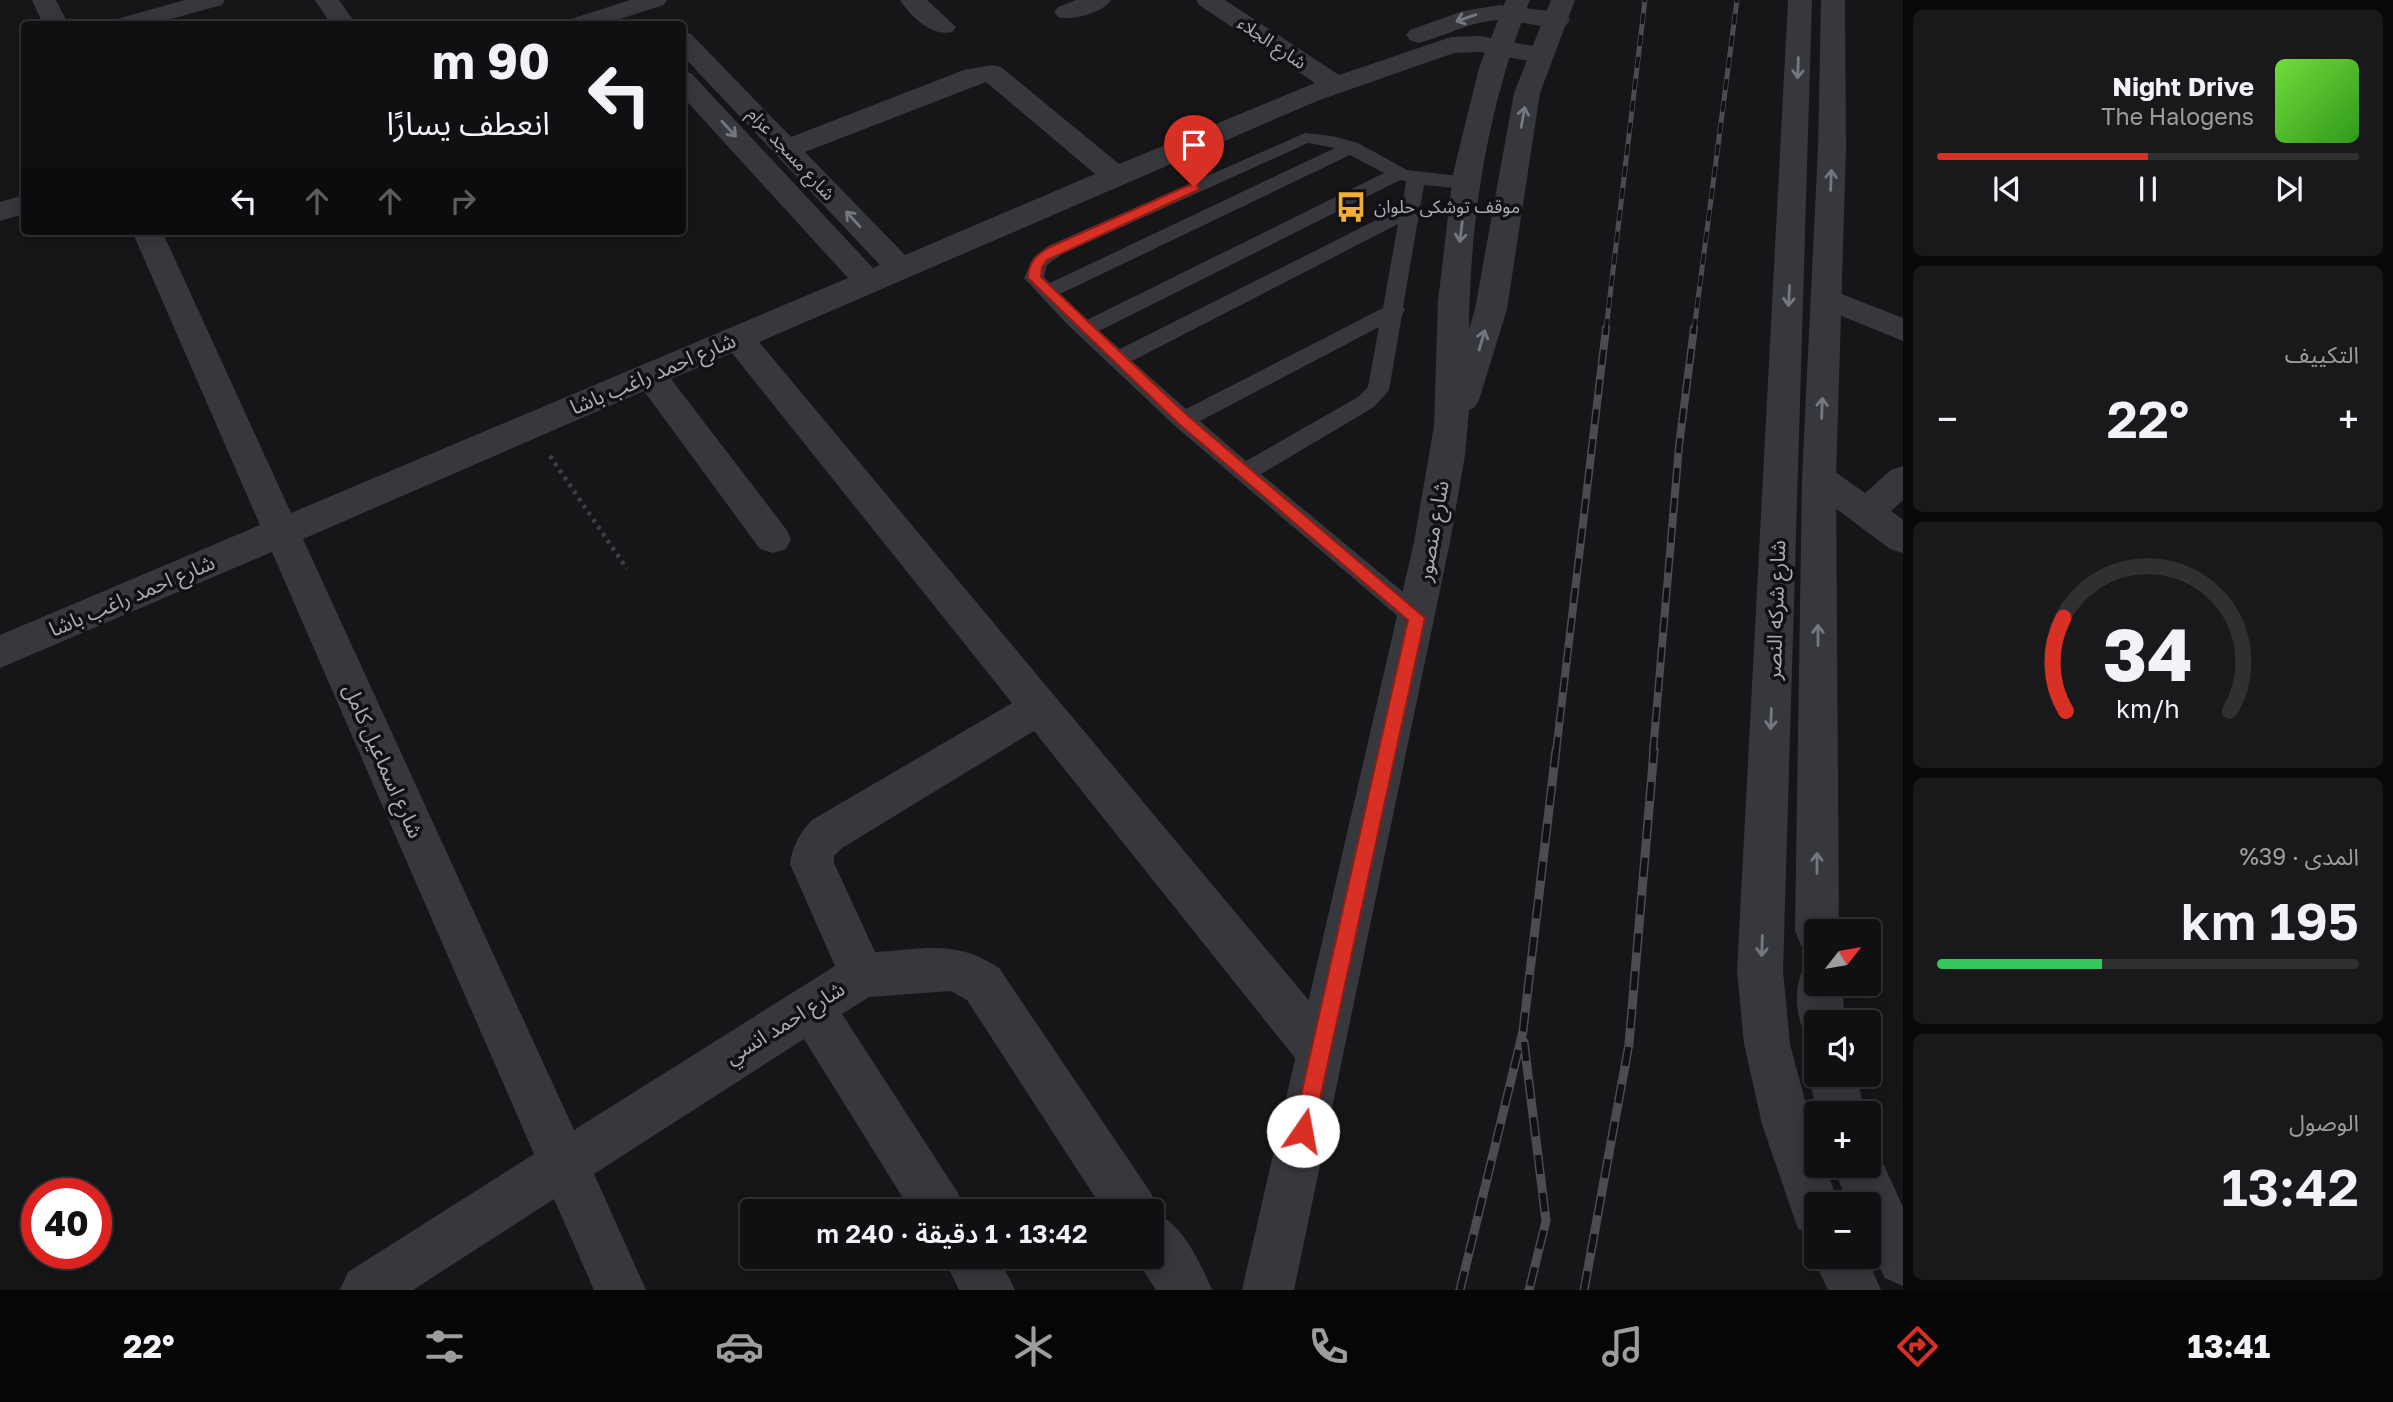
<!DOCTYPE html>
<html lang="ar">
<head>
<meta charset="utf-8">
<style>
	body { margin:0; font-family:"Golos Text","Noto Sans Arabic",sans-serif; background:#19191b; color:#f1f3f6; direction:rtl; height:100vh; display:flex; flex-direction:column; font-size:26px; white-space:nowrap }
	* { box-sizing:border-box; margin:0 }
	p { font-size:23px; color:#9c9d9f }
	.icon { flex:none; width:38px; height:38px; fill:none; stroke:currentColor; stroke-width:2; stroke-linecap:round; stroke-linejoin:round }
	.map { position:relative; flex:1; overflow:hidden; direction:ltr }
	.details { display:flex; flex-direction:column; gap:10px; padding:10px; background:#09090a; width:490px }
	.details>* { flex:none }
	.top-card { position:absolute; left:21px; top:21px; width:665px; height:214px; border-radius:7px; box-shadow:0 4px 18px #0003,0 0 0 2px #303032; direction:rtl; background:#101012; color:#f1f3f6; overflow:hidden }
	.needle { width:46px; rotate:59deg }
	.tools { position:absolute; left:1804px; top:919px; display:grid; gap:14px }
	.tools a { display:grid; place-items:center; width:77px; height:77px; border-radius:7px; background:#101012; box-shadow:0 4px 18px #0003,0 0 0 2px #303032; font-size:35px }
	.speed { position:absolute; left:21px; top:1178px; display:flex; gap:14px; font-size:35px; font-weight:700; text-align:center }
	.speed>* { display:grid; place-content:center; width:91px; height:91px; border-radius:50%; background:#101012; box-shadow:0 4px 18px #0003,0 0 0 2px #303032; line-height:1 }
	.speed .limit { border:10px solid #d22; background:#fff; color:#111 }
	.pin { position:absolute; display:grid; place-items:center; width:60px; height:60px; color:#fff; margin:-72px -30px; border-radius:50% 50% 50% 0; rotate:-45deg; box-shadow:0 0 7px #0007 }
	.pin .icon { rotate:45deg }
	.me { position:absolute; width:77px; margin:-38px; rotate:12deg; stroke-linejoin:round; filter:drop-shadow(0 0 5px #0008) }
	.turn { display:flex; align-items:center; gap:24px; height:147px; padding:0 21px; font-size:32px }
	.turn .icon { width:91px; height:91px; stroke-width:2.5 }
	.turn b { display:block; font-size:49px; line-height:60px }
	.lanes { display:flex; align-items:center; height:66px; padding:0 21px; background:#0003; justify-content:center; gap:35px; direction:ltr }
	.lanes .off { opacity:.35 }
	.big { font-size:52px; font-weight:600; line-height:1.1 }
	.details .widget { flex:1; display:flex; flex-direction:column; justify-content:center; gap:10px; min-width:0; padding:0 24px; border-radius:10px; background:#19191b }
	.details .dial { align-items:center; gap:0 }
	.dial svg { height:182px; overflow:visible; fill:none; stroke:#303032; stroke-width:7; stroke-linecap:round; text-anchor:middle }
	.dial text { fill:#f1f3f6; stroke:none }
	.song { display:flex; align-items:center; gap:21px }
	.cover { width:84px; height:84px; border-radius:10px; background:linear-gradient(135deg,hsl(100 70% 55%),hsl(110 70% 35%)) }
	.played { height:7px; border-radius:4px; background:linear-gradient(90deg,#d93025 50%,#303032 50%) }
	.keys { display:flex; justify-content:space-around; direction:ltr }
	.heat { display:flex; justify-content:space-between; align-items:center; font-size:38px; direction:ltr }
	.charge { height:10px; border-radius:5px; background:linear-gradient(90deg,#34c759 39%,#303032 0) }
	.trip { position:absolute; left:740px; top:1199px; width:424px; height:70px; border-radius:7px; background:#101012; box-shadow:0 4px 18px #0003,0 0 0 2px #303032; font-weight:600; line-height:70px; text-align:center; direction:rtl }
	.tabs { display:flex; height:112px; justify-content:space-around; align-items:center; background:#060607; color:#9c9d9f }
	.tabs .icon { width:49px; height:49px }
	.tabs .on { color:#d93025 }
	.tabs b { font-size:32px; color:#f1f3f6 }
	main { display:flex; flex:1; min-height:0 }
	.map>svg:first-child { display:block }
</style>
</head>
<body>
<main>
<section class="details">
<div class="widget">
<div class="song"><i class="cover"></i><div><b>Night Drive</b><p>The Halogens</p></div></div>
<div class="played"></div>
<div class="keys"><svg class="icon" aria-label="previous" viewBox="0 0 24 24"><path d="M18 5L8 12l10 7zM5 5v14"/></svg><svg class="icon" aria-label="pause" viewBox="0 0 24 24"><path d="M8 5v14M16 5v14"/></svg><svg class="icon" aria-label="next" viewBox="0 0 24 24"><path d="M6 5l10 7-10 7zM19 5v14"/></svg></div>
</div>
<div class="widget"><p>التكييف</p>
<div class="heat"><a>−</a><b class="big">22°</b><a>+</a></div>
</div>
<div class="widget dial"><svg viewBox="0 0 100 80">
<path d="M14 69A42 42 0 1 1 86 69"/>
<path d="M14 69A42 42 0 0 1 13 28" stroke="#d93025"/>
<text x="50" y="56" font-size="32" font-weight="700">34</text>
<text x="50" y="72" font-size="11">km/h</text>
</svg></div>
<div class="widget"><p>المدى · 39%</p><b class="big">195 km</b><div class="charge"></div></div>
<div class="widget"><p>الوصول</p><b class="big">13:42</b></div>
</section>
<div class="map">
<svg width="1903" height="1290" viewBox="0 0 1903 1290">
	<rect width="100%" height="100%" fill="#161618"/>
	<g fill="none" stroke-linecap="round" stroke-linejoin="round">
		<path stroke="#3d3f44" stroke-width="4.5" stroke-dasharray="3.5 5" stroke-linecap="butt" d="M550,456L627,569"/>
		<path fill="#37383d" fill-rule="evenodd" d="M1305,133L1332,136L1358,143L1407,170L1467,177L1476,183L1467,189L1424,185L1403,307L1405,310L1402,315L1389,390L1374,407L1261,474L1426,611L1429,618L1426,625L1417,628L1408,625L1175,426L1066,323L1024,278L1034,257L1048,246ZM1308,143L1335,148L1050,283L1044,277L1047,265L1062,254ZM1350,155L1384,173L1087,320L1060,294ZM1400,180L1406,181L1402,207L1120,349L1099,331ZM1398,224L1383,308L1186,409L1132,361ZM1379,327L1368,387L1358,397L1246,461L1200,421Z"/>
		<path fill="#37383d" fill-rule="evenodd" d="M32,0H56L68,24H43Z
			M185,0H225L222,5L153,24H113L117,19Z
			M315,0H339L356,24H331Z
			M630,0H667L664,5L604,24H567L571,19Z
			M900,0H927L956,27L952,32C932,37 910,16 900,0Z
			M1076,0H1111C1103,13 1072,21 1058,17L1054,12L1058,7Z
			M1196,0H1225L1339,75L1451,37L1480,36L1549,49L1553,55L1549,61L1540,63L1480,52L1454,53L1317,101L759,342L1337,1034L1344,1051L1337,1068L1320,1075L1303,1068L1034,731L842,848L834,856V863L875,952C924,949 956,939 999,968L1151,1193L1158,1211L1157,1214C1183,1225 1201,1264 1212,1290H1156L1134,1256H1152V1211H1104L967,1000L951,991L869,997L842,1014L958,1193L965,1211H911L804,1039L594,1174L646,1290H594L554,1199L413,1290H340L348,1272L534,1154L272,552L0,668V635L260,525L132,231H162L291,513L848,278L682,96V71L691,73L873,268L880,265L682,55V31L691,34L791,137L964,70L992,65L1001,67L1119,164L1315,83L1199,5ZM986,82L1095,174L905,255L805,152ZM732,353L1012,703L812,820C800,832 792,847 790,864L835,966L574,1130L303,539L644,391L760,549L773,553L786,549L791,539L786,529L671,379Z
			M1500,5L1557,12L1566,15L1570,20L1566,25C1545,31 1521,20 1500,20C1471,21 1446,36 1419,43L1410,40L1406,35L1410,30L1463,11Z
			M24,195V214L0,221V202Z
			M1826,288L1903,318V341L1815,305L1810,298L1815,291Z
			M1819,465L1831,469L1865,493L1891,470L1903,466V500L1891,511L1903,520V553L1890,549L1807,487L1802,478L1807,469Z
			M943,1256H998L1015,1290H959Z"/>
		<path fill="#37383d" fill-rule="evenodd" d="M1506,0H1530C1488,105 1470,216 1469,329L1475,309L1514,93L1551,0H1575L1540,93L1507,309L1479,400L1474,408L1469,410L1465,455L1450,542L1294,1290H1242L1414,542L1434,426L1438,301L1453,174L1479,68Z
			M1788,0H1812L1783,971L1790,1044L1816,1141V1166H1825L1839,1204H1816V1236L1798,1229L1762,1124L1744,1044L1737,971Z
			M1821,0H1845L1846,148L1836,478L1839,931H1816V952L1801,946L1795,931L1802,478L1818,148Z
			M1816,963V984H1842L1845,1022H1816V1043L1806,1038C1796,1015 1793,991 1803,968Z
			M1815,1057L1816,1074H1856L1865,1113H1817L1808,1074Z
			M1869,1146L1876,1148L1903,1207V1286L1885,1278L1869,1247V1204H1848L1833,1166H1869Z
			M1816,1246V1256H1866L1881,1290H1828L1812,1256Z"/>
		<defs>
			<path id="rail-far2" d="M1606,330L1645,0
				M1694,330L1737,0"/>
			<path id="rail-far1" d="M1556,752L1606,328
				M1653,752L1679,446L1694,328"/>
			<path id="rail" d="M1524,1042L1546,1221L1529,1290
				M1460,1290L1523,1031L1556,750
				M1584,1290L1629,1044L1654,750"/>
		</defs>
		<use href="#rail-far2" stroke="#4a4c52" stroke-width="5"/>
		<use href="#rail-far1" stroke="#4a4c52" stroke-width="8"/>
		<use href="#rail" stroke="#4a4c52" stroke-width="9"/>
		<use href="#rail-far2" stroke="#111113" stroke-width="3.5" stroke-dasharray="11" stroke-linecap="butt"/>
		<use href="#rail-far1" stroke="#111113" stroke-width="5" stroke-dasharray="15" stroke-linecap="butt"/>
		<use href="#rail" stroke="#111113" stroke-width="6" stroke-dasharray="19" stroke-linecap="butt"/>
	</g>
	<defs><path id="oneway-shaft" d="M-6 0H5M1.5-3L5.5 0L1.5 3" fill="none" stroke-width="1.6" stroke-linecap="round" stroke-linejoin="round" transform="scale(1.75)"/></defs>
	<g stroke="#757881">
		<use href="#oneway-shaft" transform="translate(1466 18) rotate(161)"/>
		<use href="#oneway-shaft" transform="translate(1798 68) rotate(92)"/>
		<use href="#oneway-shaft" transform="translate(1523 117) rotate(-80)"/>
		<use href="#oneway-shaft" transform="translate(729 129) rotate(47)"/>
		<use href="#oneway-shaft" transform="translate(1831 180) rotate(-88)"/>
		<use href="#oneway-shaft" transform="translate(853 219) rotate(-133)"/>
		<use href="#oneway-shaft" transform="translate(1461 232) rotate(97)"/>
		<use href="#oneway-shaft" transform="translate(1789 296) rotate(93)"/>
		<use href="#oneway-shaft" transform="translate(1482 340) rotate(-74)"/>
		<use href="#oneway-shaft" transform="translate(1822 408) rotate(-88)"/>
		<use href="#oneway-shaft" transform="translate(1818 635) rotate(-90)"/>
		<use href="#oneway-shaft" transform="translate(1771 719) rotate(92)"/>
		<use href="#oneway-shaft" transform="translate(1817 863) rotate(-90)"/>
		<use href="#oneway-shaft" transform="translate(1762 946) rotate(92)"/>
	</g>
	<path fill="#d93025" stroke="#8d1f18" stroke-width="2" d="M1194,183L1199,187L1198,190L1047,260L1042,267L1041,277L1188,416L1425,618L1313,1131L1310,1138L1303,1141L1296,1138L1293,1131L1408,620L1178,423L1028,278C1029,261 1036,255 1050,247Z"/>
	<defs>
		<symbol id="bus-bare" viewBox="-9 -9 18 18"><path d="M-5-6H5V4H4V6H2V4H-2V6H-4V4H-5ZM-3.5-4V0h7V-4ZM-3.5 1.2v1.5H-2V1.2ZM2 1.2v1.5H3.5V1.2Z" fill="#f2b134" stroke="#111113" stroke-width="2.5" paint-order="stroke"/></symbol>
	</defs>
	<g fill-rule="evenodd">
		<use href="#bus-bare" x="1329" y="185" width="44" height="44"/>
	</g>
	<g text-anchor="middle" stroke-width="7" stroke-linejoin="round" paint-order="stroke">
		<g font-size="18" fill="#a8adb8" stroke="#111113">
			<text transform="translate(1272 43) rotate(34)" y="6">شارع الجلاء</text>
			<text transform="translate(791 154) rotate(47)" y="6">شارع مسجد عزام</text>
		</g>
		<g font-size="18" fill="#a8adb8" stroke="#111113" text-anchor="start">
			<text x="1374" y="213">موقف توشكى حلوان</text>
		</g>
		<g font-size="21" fill="#a8adb8" stroke="#111113">
			<text transform="translate(653 374) rotate(-23)" y="7">شارع احمد راغب باشا</text>
			<text transform="translate(1433 531) rotate(-80)" y="7">شارع منصور</text>
			<text transform="translate(132 596) rotate(-23)" y="7">شارع احمد راغب باشا</text>
			<text transform="translate(1776 610) rotate(-88)" y="7">شارع شركه النصر</text>
			<text transform="translate(383 761) rotate(66)" y="7">شارع اسماعيل كامل</text>
			<text transform="translate(785 1023) rotate(-32)" y="7">شارع احمد انسي</text>
		</g>
	</g>
</svg>
<div class="tools">
<a><svg class="needle" viewBox="-14 -14 28 28"><path d="M0-13l5 13h-10z" fill="#e53935"/><path d="M0 13l5-13h-10z" fill="#9c9d9f"/></svg></a>
<a><svg class="icon" aria-label="sound" viewBox="0 0 24 24"><path d="M4 9h4l5-4v14l-5-4H4zM17 9q2 3 0 6"/></svg></a>
<a>+</a>
<a>−</a>
</div>
<div class="speed"><div class="limit">40</div></div>
<div class="pin" style="left:1194px;top:187px;background:#d93025"><svg class="icon" aria-label="arrive" viewBox="0 0 24 24"><path d="M6 21V4h12l-3 4 3 4H6"/></svg></div>
<svg class="me" style="left:1303px;top:1131px" viewBox="-20 -20 40 40"><circle r="19" fill="#fff"/><path d="M0-13L10 11 0 6-10 11z" fill="#d93025"/></svg>
<div class="trip">13:42 · 1 دقيقة · 240 m</div>
<div class="top-card">
<div class="turn"><svg class="icon" aria-label="left" viewBox="0 0 24 24"><path d="M17 20v-9H6M10 6l-5 5 5 5"/></svg><div><b>90 m</b>انعطف يسارًا</div></div>
<div class="lanes"><svg class="icon" aria-label="left" viewBox="0 0 24 24"><path d="M17 20v-9H6M10 6l-5 5 5 5"/></svg><svg class="icon off" aria-label="ahead" viewBox="0 0 24 24"><path d="M12 20V5M6 11l6-6 6 6"/></svg><svg class="icon off" aria-label="ahead" viewBox="0 0 24 24"><path d="M12 20V5M6 11l6-6 6 6"/></svg><svg class="icon off" aria-label="right" viewBox="0 0 24 24"><path d="M7 20v-9h11M14 6l5 5-5 5"/></svg></div>
</div>
</div>
</main>
<nav class="tabs">
<b>13:41</b>
<svg class="icon on" aria-label="directions" viewBox="0 0 24 24"><path d="M12 3l9 9-9 9-9-9zM9 14v-3h6M13 9l2 2-2 2"/></svg>
<svg class="icon" aria-label="music" viewBox="0 0 24 24"><path d="M9 18V5l10-2v13"/><circle cx="6" cy="18" r="3"/><circle cx="16" cy="16" r="3"/></svg>
<svg class="icon" aria-label="phone" viewBox="0 0 24 24"><path d="M5 4h4l2 5-3 2q2 4 5 5l2-3 5 2v4C11 20 4 13 5 4z"/></svg>
<svg class="icon" aria-label="climate" viewBox="0 0 24 24"><path d="M12 3v18M4 7l16 10M4 17L20 7"/></svg>
<svg class="icon" aria-label="car" viewBox="0 0 24 24"><path d="M5 17H2v-5l4-1 3-4h7l3 4 3 1v5h-3M9 17h6M6 11h13"/><circle cx="7" cy="17" r="2"/><circle cx="17" cy="17" r="2"/></svg>
<svg class="icon" aria-label="filters" viewBox="0 0 24 24"><path d="M4 7h16M4 17h16"/><circle cx="9" cy="7" r="2"/><circle cx="15" cy="17" r="2"/></svg>
<b>22°</b>
</nav>
</body>
</html>
